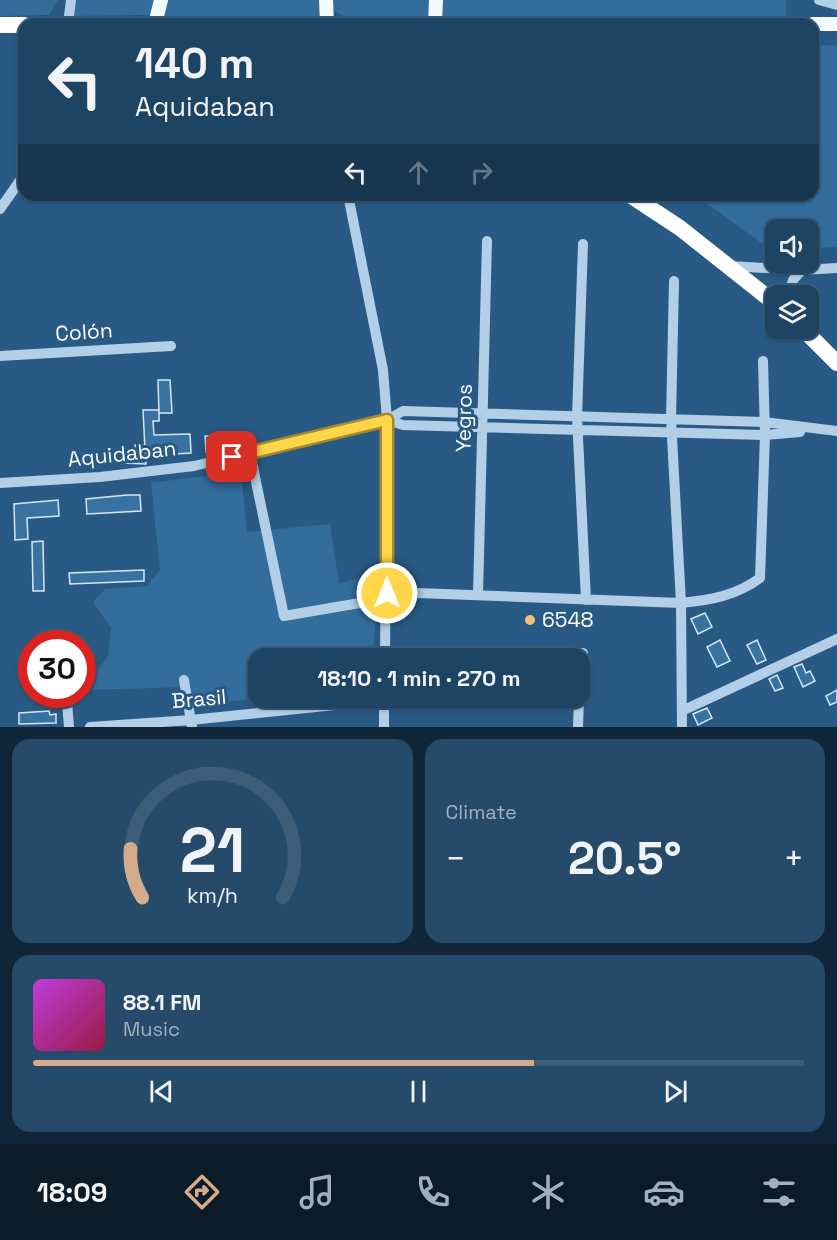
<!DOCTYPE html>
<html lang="en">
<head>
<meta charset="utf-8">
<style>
	body { margin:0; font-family:"Space Grotesk",sans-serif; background:#264b6a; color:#f1f3f6; height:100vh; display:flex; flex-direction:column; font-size:22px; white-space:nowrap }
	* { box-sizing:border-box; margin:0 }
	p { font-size:20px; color:#a1b0bf }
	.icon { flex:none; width:33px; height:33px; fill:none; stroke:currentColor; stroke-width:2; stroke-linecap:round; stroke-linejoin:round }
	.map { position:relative; height:727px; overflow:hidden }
	.panel { display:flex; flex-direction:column; gap:12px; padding:12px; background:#102537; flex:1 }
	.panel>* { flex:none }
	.guide { position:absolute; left:18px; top:18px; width:801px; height:183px; border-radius:18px; box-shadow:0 2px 4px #0004,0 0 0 2px #3c5c78; background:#1e4464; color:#f1f3f6; overflow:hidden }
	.fabs { position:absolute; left:765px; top:219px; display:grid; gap:12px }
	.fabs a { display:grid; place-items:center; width:54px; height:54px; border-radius:12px; background:#1e4464; box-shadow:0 2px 4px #0004,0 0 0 2px #3c5c78; font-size:30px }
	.speed { position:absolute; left:18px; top:630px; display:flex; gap:12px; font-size:30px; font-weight:700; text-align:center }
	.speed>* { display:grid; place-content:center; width:78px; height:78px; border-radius:50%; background:#1e4464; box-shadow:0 2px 4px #0004,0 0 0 2px #3c5c78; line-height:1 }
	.speed .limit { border:9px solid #d22; background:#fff; color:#111 }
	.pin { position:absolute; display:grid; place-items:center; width:51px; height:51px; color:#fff; margin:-26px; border-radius:12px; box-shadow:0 3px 9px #0006 }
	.me { position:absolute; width:66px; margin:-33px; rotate:0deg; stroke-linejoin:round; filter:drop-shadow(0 0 4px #0008) }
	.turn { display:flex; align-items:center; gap:21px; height:126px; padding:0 18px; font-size:27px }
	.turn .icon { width:78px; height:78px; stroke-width:2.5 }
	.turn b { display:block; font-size:42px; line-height:51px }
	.lanes { display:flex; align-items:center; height:57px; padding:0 18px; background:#0003; justify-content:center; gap:30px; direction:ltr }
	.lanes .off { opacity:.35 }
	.big { font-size:45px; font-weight:600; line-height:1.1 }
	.panel .tile { flex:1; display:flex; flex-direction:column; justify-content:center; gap:9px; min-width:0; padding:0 21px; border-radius:18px; background:#264b6a }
	.panel .dial { align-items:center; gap:0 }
	.dial svg { height:156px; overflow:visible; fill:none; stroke:#3c5c78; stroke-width:7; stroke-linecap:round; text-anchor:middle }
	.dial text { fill:#f1f3f6; stroke:none }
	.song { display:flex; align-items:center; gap:18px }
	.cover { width:72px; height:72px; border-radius:9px; background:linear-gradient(135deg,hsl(290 70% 55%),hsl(340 70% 35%)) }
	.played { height:6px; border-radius:3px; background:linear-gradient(90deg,#d6ab8b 65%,#3c5c78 65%) }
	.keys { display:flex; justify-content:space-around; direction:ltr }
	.heat { display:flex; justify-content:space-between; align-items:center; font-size:33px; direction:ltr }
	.panel .tiles { flex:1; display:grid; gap:12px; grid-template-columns:1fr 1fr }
	.tile:last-child { grid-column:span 2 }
	.trip { position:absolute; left:248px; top:648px; width:342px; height:60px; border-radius:18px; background:#1e4464; box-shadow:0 2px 4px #0004,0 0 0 2px #3c5c78; font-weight:600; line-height:60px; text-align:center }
	.menu { display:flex; height:96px; justify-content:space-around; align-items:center; background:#0c1b28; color:#a1b0bf }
	.menu .icon { width:42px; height:42px }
	.menu .active { color:#d6ab8b }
	.menu b { font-size:27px; color:#f1f3f6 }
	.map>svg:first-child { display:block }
</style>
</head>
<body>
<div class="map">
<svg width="837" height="727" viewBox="0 0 837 727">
	<rect width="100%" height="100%" fill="#285a85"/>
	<path fill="#326d9c" d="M0,0H58L49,15L0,16Z
		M67,0H155L151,14L147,15L69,16L65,11Z
		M166,0H320L322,17L163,16Z
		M330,0H433L427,17H346L334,11Z
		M442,0H786V18L441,16Z
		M813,44L837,46V247L809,248L808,230H776L775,249H770L695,195H813Z
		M241,471L247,532L330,524L339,584L369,574L380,581L372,658H258V698H263L197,705L189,687L83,690L108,656L111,628L93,602L105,589L147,586L160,570L151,483Z"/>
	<path fill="#3872a1" stroke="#d5e7f6" stroke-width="1.5" d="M158,380H170L172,413H159Z
		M143,410H159V421H153L154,435L190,434L191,453L175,454V450H145Z
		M205,436H218L219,452H206Z
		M135,445H145L146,464L123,463V453L136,452Z
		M83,453H96V463L83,464Z
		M127,495H140L141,511L87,514L86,499Z
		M58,500L59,516L27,518L28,539L15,540L14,504Z
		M43,541L44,591H33L32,542Z
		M144,570V581L70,584L69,573Z
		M705,613L712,627L698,634L691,619Z
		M720,640L730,661L717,667L707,647Z
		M757,640L766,660L757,664L747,645Z
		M802,664L806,673L810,671L815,681L803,687L794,667Z
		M777,675L783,688L775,691L769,679Z
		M837,690V702L830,705L826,696Z
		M707,708L712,718L698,725L693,714Z
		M49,711L50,715L56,714V723L19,724V713Z"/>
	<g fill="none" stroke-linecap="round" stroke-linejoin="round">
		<path stroke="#b2cfe7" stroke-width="10" d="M819,0L837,5
			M68,24L71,0
			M348,195L383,370L387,420L385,658
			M0,209L24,175
			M583,244L577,417L586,600
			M730,266L802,270L837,268
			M674,281L671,419L681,603L682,727
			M788,296L793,280L802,270
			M0,356L171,346
			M387,420L403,425L765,435L800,432
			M250,453L284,616L418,593L681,603C710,600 736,596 760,578L765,435L763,361
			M0,483L100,477L194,466L387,420L403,411L764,422L837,431
			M478,595L487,241
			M579,673L583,653
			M184,680L192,727
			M384,698V727
			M67,702L69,727
			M684,710L837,639
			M90,727L191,720L383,700
			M578,727L579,698"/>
		<path stroke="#f4f9fe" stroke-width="14" d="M326,0L327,23
			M435,23L436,0
			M130,24H756
			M155,24L161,0
			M813,24H837"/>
		<path stroke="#fff" stroke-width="16" d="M108,24H132
			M0,25H24
			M630,195L680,228L776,304
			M802,328L837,363"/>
	</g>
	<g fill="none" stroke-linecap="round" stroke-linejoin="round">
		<defs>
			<path id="route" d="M232,457L387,420V593"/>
		</defs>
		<use href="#route" stroke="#a68a30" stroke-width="15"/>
		<use href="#route" stroke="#ffd54a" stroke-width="10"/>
	</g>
	<circle fill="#efc178" stroke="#285a85" stroke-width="2" cx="530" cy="620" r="6"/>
	<g text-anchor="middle" stroke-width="6" stroke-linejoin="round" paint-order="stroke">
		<g font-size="21" fill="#fff" stroke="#285a85">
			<text transform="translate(84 332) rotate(-4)" y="7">Colón</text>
			<text transform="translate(464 418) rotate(-89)" y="7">Yegros</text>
			<text transform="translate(122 454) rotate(-6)" y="7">Aquidaban</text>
			<text transform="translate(199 699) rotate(-5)" y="7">Brasil</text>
		</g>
		<g font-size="21" fill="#fff" stroke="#285a85" text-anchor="start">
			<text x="542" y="627">6548</text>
		</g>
	</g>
</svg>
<div class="fabs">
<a><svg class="icon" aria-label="sound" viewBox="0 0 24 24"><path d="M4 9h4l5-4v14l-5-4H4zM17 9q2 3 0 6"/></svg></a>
<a><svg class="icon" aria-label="layers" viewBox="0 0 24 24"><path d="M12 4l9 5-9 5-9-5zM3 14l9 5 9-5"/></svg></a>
</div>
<div class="speed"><div class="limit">30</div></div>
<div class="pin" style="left:232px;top:457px;background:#d93025"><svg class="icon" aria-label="arrive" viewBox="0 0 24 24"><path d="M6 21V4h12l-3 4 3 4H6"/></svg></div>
<svg class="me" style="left:387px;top:593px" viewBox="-20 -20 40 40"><circle r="17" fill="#ffd54a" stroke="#fff" stroke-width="3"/><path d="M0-11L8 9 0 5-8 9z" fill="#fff"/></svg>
<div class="trip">18:10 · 1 min · 270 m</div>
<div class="guide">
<div class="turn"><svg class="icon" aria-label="left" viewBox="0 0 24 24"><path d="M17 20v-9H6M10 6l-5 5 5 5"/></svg><div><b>140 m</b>Aquidaban</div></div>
<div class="lanes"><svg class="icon" aria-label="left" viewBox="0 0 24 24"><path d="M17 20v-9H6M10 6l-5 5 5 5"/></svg><svg class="icon off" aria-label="ahead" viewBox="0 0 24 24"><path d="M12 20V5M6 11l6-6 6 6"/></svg><svg class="icon off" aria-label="right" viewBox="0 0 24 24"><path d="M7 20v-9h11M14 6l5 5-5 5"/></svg></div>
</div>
</div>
<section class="panel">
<div class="tiles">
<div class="tile dial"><svg viewBox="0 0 100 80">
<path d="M14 69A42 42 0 1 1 86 69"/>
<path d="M14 69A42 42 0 0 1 8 44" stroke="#d6ab8b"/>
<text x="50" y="56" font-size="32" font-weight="700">21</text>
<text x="50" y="72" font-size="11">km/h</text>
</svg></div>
<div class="tile"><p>Climate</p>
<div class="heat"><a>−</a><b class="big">20.5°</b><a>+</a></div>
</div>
<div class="tile">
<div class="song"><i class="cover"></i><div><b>88.1 FM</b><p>Music</p></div></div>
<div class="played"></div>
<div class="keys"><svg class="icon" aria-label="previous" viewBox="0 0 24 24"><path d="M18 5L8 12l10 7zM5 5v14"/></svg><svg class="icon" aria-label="pause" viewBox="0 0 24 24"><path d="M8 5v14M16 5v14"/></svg><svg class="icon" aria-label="next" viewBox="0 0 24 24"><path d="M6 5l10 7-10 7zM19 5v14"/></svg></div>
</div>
</div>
</section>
<nav class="menu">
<b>18:09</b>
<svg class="icon active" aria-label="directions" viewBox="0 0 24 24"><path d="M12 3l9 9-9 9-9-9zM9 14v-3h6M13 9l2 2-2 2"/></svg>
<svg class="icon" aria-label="music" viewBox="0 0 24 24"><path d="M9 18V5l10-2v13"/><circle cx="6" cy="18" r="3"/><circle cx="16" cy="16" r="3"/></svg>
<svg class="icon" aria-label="phone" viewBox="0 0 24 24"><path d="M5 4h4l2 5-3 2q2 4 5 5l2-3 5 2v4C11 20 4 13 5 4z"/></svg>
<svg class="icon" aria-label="climate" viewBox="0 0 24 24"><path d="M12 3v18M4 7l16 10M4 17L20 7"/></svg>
<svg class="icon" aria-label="car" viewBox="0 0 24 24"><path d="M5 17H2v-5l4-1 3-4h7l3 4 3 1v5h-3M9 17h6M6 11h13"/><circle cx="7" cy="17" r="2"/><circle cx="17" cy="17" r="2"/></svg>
<svg class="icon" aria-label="filters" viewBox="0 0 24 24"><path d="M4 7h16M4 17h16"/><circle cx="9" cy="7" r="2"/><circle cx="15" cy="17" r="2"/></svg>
</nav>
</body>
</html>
